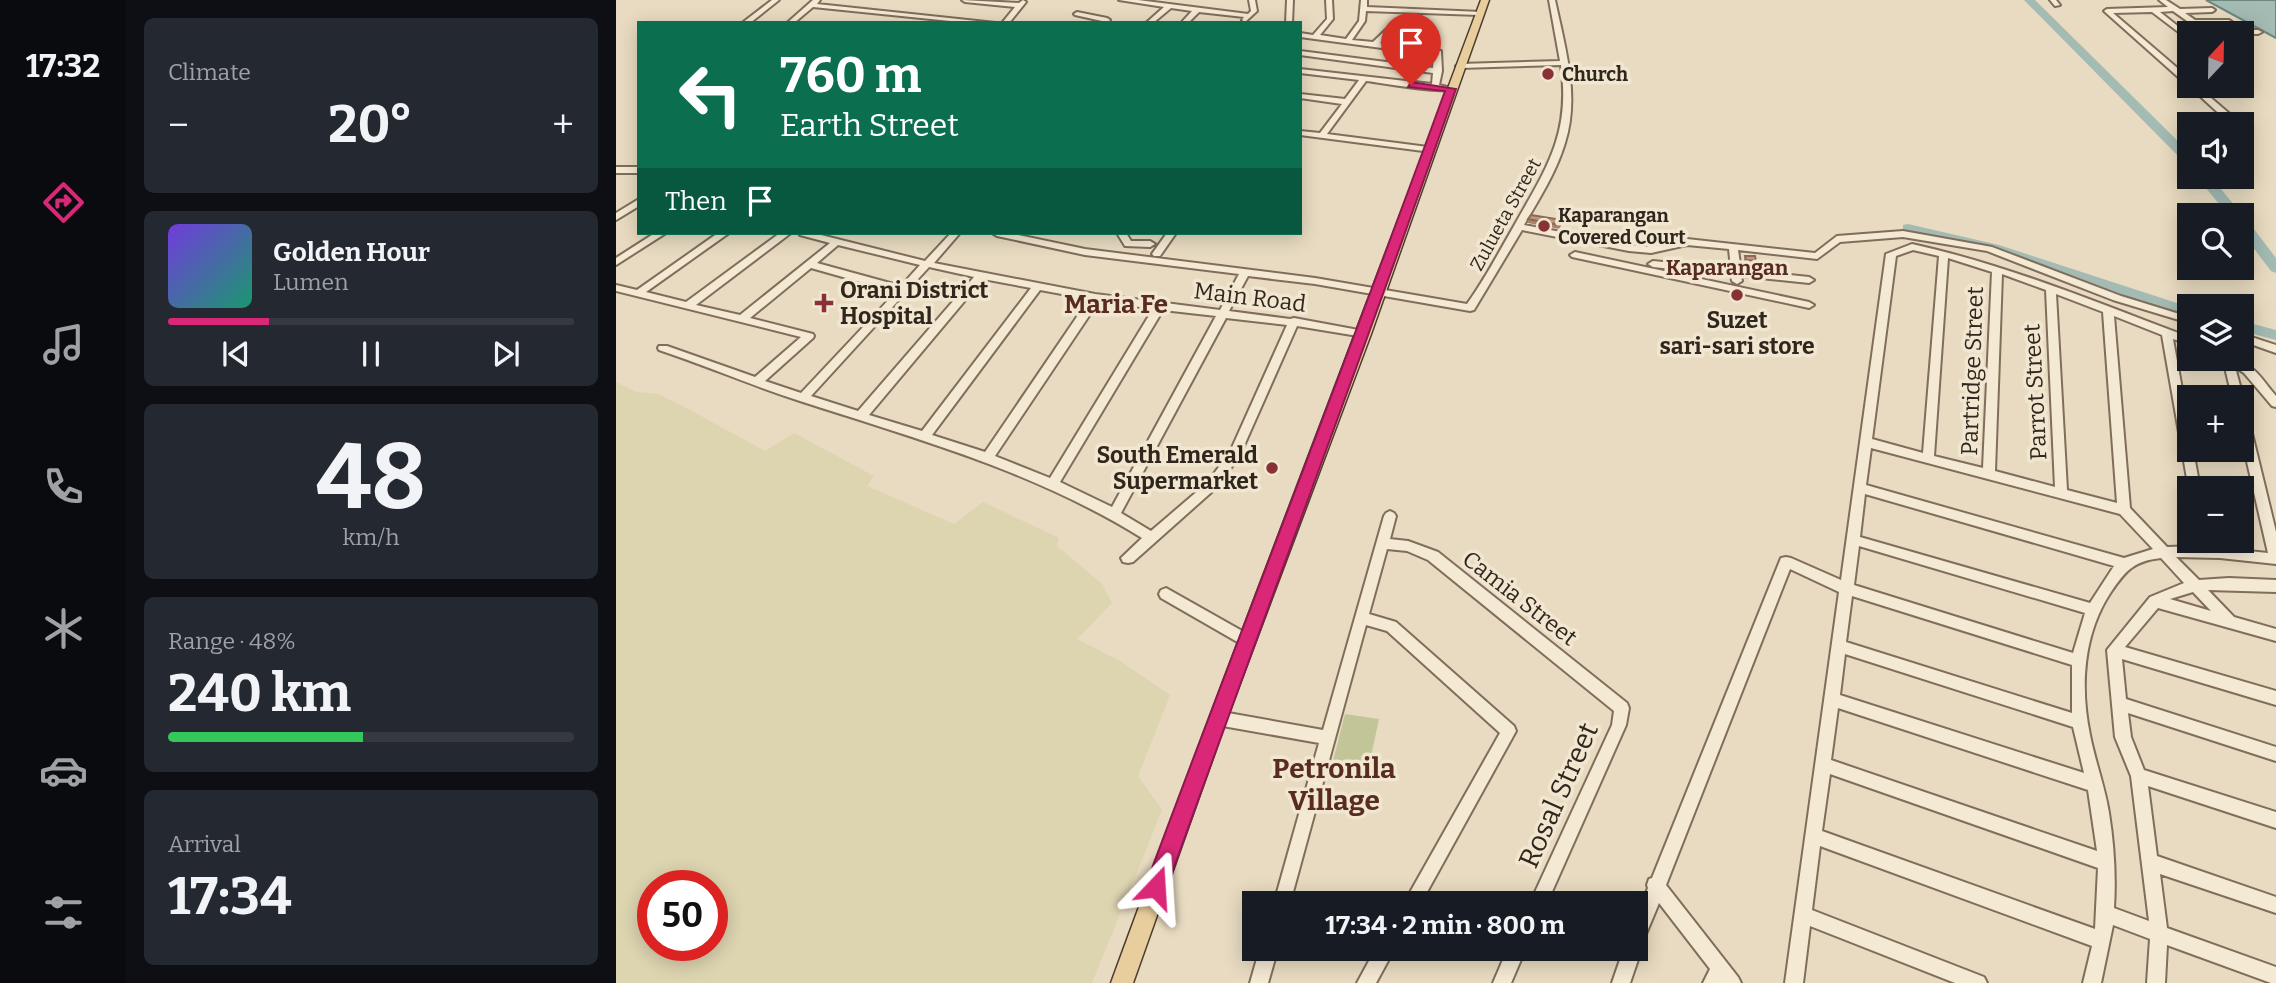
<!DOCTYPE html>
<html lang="en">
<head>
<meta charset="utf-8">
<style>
	body { margin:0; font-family:Bitter,serif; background:#242831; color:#f1f3f6; height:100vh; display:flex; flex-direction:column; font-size:26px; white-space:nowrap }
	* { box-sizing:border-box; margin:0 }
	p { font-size:23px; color:#9ea1a6 }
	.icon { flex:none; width:38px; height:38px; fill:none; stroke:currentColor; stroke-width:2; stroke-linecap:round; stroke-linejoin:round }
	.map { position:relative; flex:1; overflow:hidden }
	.sheet { display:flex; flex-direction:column; gap:18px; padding:18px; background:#0d0f14; width:490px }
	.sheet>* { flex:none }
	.top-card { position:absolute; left:21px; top:21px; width:665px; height:214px; border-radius:0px; box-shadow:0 4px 18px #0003; background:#0b6e4f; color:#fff; overflow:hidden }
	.needle { width:46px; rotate:22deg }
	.controls { position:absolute; left:1561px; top:21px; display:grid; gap:14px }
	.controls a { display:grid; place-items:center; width:77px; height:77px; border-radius:0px; background:#171b24; box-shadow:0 4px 18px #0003; font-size:35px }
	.speed { position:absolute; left:21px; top:870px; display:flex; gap:14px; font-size:35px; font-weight:700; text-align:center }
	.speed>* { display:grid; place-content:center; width:91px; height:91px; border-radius:50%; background:#171b24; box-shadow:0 4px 18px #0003; line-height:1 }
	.speed .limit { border:10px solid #d22; background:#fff; color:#111 }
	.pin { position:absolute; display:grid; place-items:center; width:60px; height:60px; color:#fff; margin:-72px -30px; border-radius:50% 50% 50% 0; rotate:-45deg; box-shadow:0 0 7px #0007 }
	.pin .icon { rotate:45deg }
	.me { position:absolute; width:77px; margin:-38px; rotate:20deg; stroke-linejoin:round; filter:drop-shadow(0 0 5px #0008) }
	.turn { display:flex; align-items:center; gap:24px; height:147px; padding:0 28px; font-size:32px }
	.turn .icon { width:91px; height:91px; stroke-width:2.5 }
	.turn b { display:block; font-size:49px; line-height:60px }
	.then { display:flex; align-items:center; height:66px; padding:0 28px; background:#0003; gap:14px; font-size:26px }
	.big { font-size:52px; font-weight:700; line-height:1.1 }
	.sheet .tile { flex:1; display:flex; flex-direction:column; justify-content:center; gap:10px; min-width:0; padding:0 24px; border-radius:10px; background:#242831 }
	.sheet .dial { align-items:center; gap:0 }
	.dial b { font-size:91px; line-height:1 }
	.song { display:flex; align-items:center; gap:21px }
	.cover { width:84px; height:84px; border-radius:10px; background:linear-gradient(135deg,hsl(260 70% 55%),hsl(160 70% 35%)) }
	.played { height:7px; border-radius:4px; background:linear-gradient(90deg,#db2777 25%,#363941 25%) }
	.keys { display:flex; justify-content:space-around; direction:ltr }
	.heat { display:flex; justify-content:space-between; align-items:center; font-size:38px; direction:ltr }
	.charge { height:10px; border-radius:5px; background:linear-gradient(90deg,#34c759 48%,#363941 0) }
	.trip { position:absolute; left:626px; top:891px; width:406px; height:70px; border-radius:0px; background:#171b24; box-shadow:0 4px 18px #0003; font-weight:700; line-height:70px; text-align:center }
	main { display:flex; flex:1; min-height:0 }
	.tab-bar { display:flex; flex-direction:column; width:126px; justify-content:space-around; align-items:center; background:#090b0e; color:#9ea1a6 }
	.tab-bar .icon { width:49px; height:49px }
	.tab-bar .on { color:#db2777 }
	.tab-bar b { font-size:32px; color:#f1f3f6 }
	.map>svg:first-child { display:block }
</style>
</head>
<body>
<main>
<nav class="tab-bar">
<b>17:32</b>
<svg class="icon on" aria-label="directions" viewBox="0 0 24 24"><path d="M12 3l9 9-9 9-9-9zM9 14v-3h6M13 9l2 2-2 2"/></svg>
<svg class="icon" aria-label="music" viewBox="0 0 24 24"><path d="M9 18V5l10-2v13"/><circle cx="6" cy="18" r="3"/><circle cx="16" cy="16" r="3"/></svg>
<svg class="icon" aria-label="phone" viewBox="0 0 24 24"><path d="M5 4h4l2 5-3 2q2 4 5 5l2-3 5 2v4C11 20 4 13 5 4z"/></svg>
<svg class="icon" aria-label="climate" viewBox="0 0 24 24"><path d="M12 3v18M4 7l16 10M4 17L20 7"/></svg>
<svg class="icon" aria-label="car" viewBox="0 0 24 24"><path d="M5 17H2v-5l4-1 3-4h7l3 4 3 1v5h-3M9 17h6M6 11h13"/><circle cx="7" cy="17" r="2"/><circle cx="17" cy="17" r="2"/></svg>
<svg class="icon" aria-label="filters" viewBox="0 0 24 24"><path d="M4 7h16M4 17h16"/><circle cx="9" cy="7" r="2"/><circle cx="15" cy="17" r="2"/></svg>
</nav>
<section class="sheet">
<div class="tile"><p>Climate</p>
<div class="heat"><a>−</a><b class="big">20°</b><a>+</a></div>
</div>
<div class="tile">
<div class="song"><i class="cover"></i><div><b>Golden Hour</b><p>Lumen</p></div></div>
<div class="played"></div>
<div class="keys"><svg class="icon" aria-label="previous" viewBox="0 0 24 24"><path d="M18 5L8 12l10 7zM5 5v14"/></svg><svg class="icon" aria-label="pause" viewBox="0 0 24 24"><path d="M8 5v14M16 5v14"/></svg><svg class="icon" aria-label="next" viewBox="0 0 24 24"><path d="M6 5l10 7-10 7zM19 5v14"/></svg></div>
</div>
<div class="tile dial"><b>48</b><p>km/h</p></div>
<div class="tile"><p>Range · 48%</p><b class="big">240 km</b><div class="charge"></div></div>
<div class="tile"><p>Arrival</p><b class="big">17:34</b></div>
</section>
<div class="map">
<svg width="1660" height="983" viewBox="0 0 1660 983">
	<rect width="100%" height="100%" fill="#e8dbc1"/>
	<path fill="#ddd4b0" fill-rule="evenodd" d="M0,382L20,392L42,394L63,404L149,451L178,433L258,476L251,486L338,524L367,502L443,538L441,546L486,584L496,603L461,639L504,661L554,695L522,776L546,810L476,983H0ZM37,886H96V945H37Z"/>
	<path fill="#c1c597" d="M729,714L763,719L751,775L715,769Z"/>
	<path fill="#a3bbb3" stroke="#6c8880" stroke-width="2" d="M1590,0H1660V38Z"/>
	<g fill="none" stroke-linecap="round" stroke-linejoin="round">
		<path fill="#a3bbb3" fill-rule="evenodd" d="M1408,0H1419L1573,152V163L1568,162Z
			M1581,177H1595L1624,212L1626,215V216L1612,215Z
			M1626,219L1631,220L1660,258V273L1655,271L1626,233Z
			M1292,224L1383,245L1573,307V317L1374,251L1287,231V225Z
			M1626,321L1660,330V340L1626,331Z"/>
		<defs>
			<path id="minor" d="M156,0H163L134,23H126Z
				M197,0H204L201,4L380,23H354L197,7L178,23H171Z
				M346,0L403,3L407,0L410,2L393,23H386L399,7L349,2Z
				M503,0H522L632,14L635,11L633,0H639L641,11L629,22L626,20L628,17L583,12L572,23H565L576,11L555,8L537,23H530L548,7Z
				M671,0H677L676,23H670Z
				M710,0H716L717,19L704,35L730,39L743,21L745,0H751V7L865,12L866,13L863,15L750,11L749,21L736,40L757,42L776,24L779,26L764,43L791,47L807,23H811L812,24L797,48L825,51L826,71L823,85L839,89C827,94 768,83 750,81L711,134L812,147L816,150L815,152L684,135V131L704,133L726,104L684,98V94L729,99L743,80L684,73V69L816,84L817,73L684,55V51L817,68L818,55L684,37V33L697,35L711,19Z
				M933,0H939C949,47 964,96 949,143C940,173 923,199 908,225L1013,245L1035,247L1071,239L1199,253L1221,236L1287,231L1376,247L1505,296L1573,317V323L1497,300L1371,251L1287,237L1224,242L1201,259L1122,250L1125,270L1193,277L1198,280L1193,283L1125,276L1126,281L1121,284L1116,281L1115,275L1037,267L1032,264L1037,261L1115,269L1113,249L1071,245L1035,253L1013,251L906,230L858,310L854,311L699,284L632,276L613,311L674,319L678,318L748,331L753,334L748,337L681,326L623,457L599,489L517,562L512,563L507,562L505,558L526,538C418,471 304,440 184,401C137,386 91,366 43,350L42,348L43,346H51L139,377L185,337L0,291V285L21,290L102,233H113L30,292L70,302L164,233H175L80,305L124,315L214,243L184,235L183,233H197L309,261L335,233H344L318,263L479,294L604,310L623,274L469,255L381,236L376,233H393L469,249L699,278L851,304C869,279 883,252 898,226C930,169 955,134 945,65L844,68L840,66L844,64L944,61ZM222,245L304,265L285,286L201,263ZM313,267L358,277L242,411L195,396ZM195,268L280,292L185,393L149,381L197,338L198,336L197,334L134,318ZM367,279L415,288L306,431L253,415ZM424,290L473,299L369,452L316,435ZM483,301L537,309L434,478L379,456ZM547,310L600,316L496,507L444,482ZM610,318L671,325L614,452L591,483L535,531L505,513Z
				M1434,0H1440L1444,5L1439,6Z
				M1543,0H1550L1564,9L1596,8L1599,10L1596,12L1569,13L1579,20H1613L1616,22L1613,24H1585L1593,30H1642L1646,32L1642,34L1588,33L1557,11L1544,12L1573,35V40L1536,12L1497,13L1573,78V84H1570L1488,11L1491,9L1552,7Z
				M461,12L491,18L494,20L492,23H485L486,21L459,15L458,14Z
				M1573,86H1581L1615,115V119H1609Z
				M0,167H23V173H0Z
				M23,199V206L0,220V213Z
				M39,233H50L0,265V258Z
				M501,233H510L515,241H534L539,244L534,247L509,246Z
				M551,233H560L544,256H538L536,254Z
				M1296,244C1392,265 1482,303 1573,337V344L1557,339L1573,428V450H1577L1584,488H1573V490L1546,335L1498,316L1514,508L1551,547L1582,546L1652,553L1626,440V413L1632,417L1660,532V564L1604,558L1560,557L1583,580L1613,578L1660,580V592L1592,590L1618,617L1660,629V641L1542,608L1509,647L1660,691V705L1506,659L1510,699L1660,747V761L1512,713L1515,737L1528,770L1660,812V828L1532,786L1541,856L1660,897V913L1544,874L1551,928L1660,967V983H1655L1551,945L1549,983H1531L1534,939L1497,925L1485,983H1467L1476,946L1204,846L1196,910L1368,977L1371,983H1339L1194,926L1187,983H1169L1223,592L1174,569L1050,885L1122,977L1125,983H1087L1094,969L1043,903L1025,946L1026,948L1014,983H996L1008,948H1020V917L1032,888L1031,885L1033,879L1036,878L1165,558L1170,557L1175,558L1225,580L1270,254ZM1297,250L1323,256L1307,453L1256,439L1280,256ZM1332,258L1376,272L1367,468L1318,456ZM1386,274L1430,290L1439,487L1379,471ZM1440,294L1487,312L1501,503L1451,490ZM1255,448L1504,514L1537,549L1508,558L1250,485ZM1249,494L1498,566L1474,603L1244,537ZM1243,546L1469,613L1457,653L1238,585ZM1545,558L1568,583L1534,597L1491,650L1499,737L1515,776L1533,921L1498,908C1500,877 1498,844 1493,813C1489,787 1479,761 1474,735C1464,687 1467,634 1495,592C1510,570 1518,561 1545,558ZM1577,592L1595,611L1554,599ZM1236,596L1456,665V713L1230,642ZM1229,654L1457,727L1468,773L1224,695ZM1222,708L1472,790L1481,851L1215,760ZM1214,774L1482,868L1479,929L1206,831Z
				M959,252L1193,302L1198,305L1193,308L956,257L954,255Z
				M1626,334L1660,345V353L1626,341Z
				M1607,359C1636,359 1642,375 1660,396V407L1656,406L1628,373L1619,367L1627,397H1616Z
				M774,511L778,513L780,516L774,539L792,541L822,552L1011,703L1013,708L1010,725L931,903H914L996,725L998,711L812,560L791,551L771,549L753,614L780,622L898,726L900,731L805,903H788L884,733L771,631L750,625L674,903H658L703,743L601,725L596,723L594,718L596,713L601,711L707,730L768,516L770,513Z
				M550,588L635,636L637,640L635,644L630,646L625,644L545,598L543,594L545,590Z
				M644,948H662L652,983H634Z
				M760,948H779L760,983H741Z
				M892,948H910L895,983H877Z"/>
			<path id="major" d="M865,0H873L755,334L611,718L517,983H495C615,654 743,328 865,0Z"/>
		</defs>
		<use href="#minor" stroke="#806d5b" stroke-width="4"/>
		<use href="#major" stroke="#4e3c2f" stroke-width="3"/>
		<use href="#minor" fill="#f4e9d3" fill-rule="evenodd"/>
		<use href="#major" fill="#e8ce9d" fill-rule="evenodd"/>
	</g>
	<path fill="#a7826a" d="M912,219L945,224L944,229L912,223Z
		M1129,256L1140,261L1137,269L1127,268V264Z"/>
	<path fill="#c2977b" stroke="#886a56" stroke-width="2" d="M915,215L946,220L944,225L912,219Z
		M1129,256H1139L1140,261L1130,260Z"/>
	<path fill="#db2777" stroke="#8e194d" stroke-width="2" d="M795,82L840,89C747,356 646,620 551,887L548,894L540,897L533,894L529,887C628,621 732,358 829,91L792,87Z"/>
	<g fill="#883235" stroke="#f1e6d0" stroke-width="2.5">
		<circle cx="932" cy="74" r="7"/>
		<circle cx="928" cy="226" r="7"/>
		<circle cx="1121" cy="295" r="7"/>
		<path d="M204.5 292.5h7v7h7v7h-7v7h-7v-7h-7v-7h7z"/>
		<circle cx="656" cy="468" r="7"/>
	</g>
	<g text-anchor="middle" stroke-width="7" stroke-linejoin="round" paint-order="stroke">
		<g font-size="19" font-weight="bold" fill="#31261d" stroke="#f1e6d0" text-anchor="start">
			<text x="946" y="81">Church</text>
			<text x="942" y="222">Kaparangan<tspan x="942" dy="22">Covered Court</tspan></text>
		</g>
		<g font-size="19" fill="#31261d" stroke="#f1e6d0">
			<text transform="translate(889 214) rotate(-61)" y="7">Zulueta Street</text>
		</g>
		<g font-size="21" font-weight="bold" fill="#592c22" stroke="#f1e6d0">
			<text x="1111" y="275">Kaparangan</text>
		</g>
		<g font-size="23" font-weight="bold" fill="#31261d" stroke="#f1e6d0" text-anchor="start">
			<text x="224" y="298">Orani District<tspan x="224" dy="26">Hospital</tspan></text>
			<text x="1121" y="328" text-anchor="middle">Suzet<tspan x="1121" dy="26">sari-sari store</tspan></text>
			<text x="642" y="463" text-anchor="end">South Emerald<tspan x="642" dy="26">Supermarket</tspan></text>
		</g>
		<g font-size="23" fill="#31261d" stroke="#f1e6d0">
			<text transform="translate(634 297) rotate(7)" y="8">Main Road</text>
			<text transform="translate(1356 371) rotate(-88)" y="8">Partridge Street</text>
			<text transform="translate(1419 392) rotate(-93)" y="8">Parrot Street</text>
			<text transform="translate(904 598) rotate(38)" y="8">Camia Street</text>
		</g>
		<g font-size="26" font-weight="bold" fill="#592c22" stroke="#f1e6d0">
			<text x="500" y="313">Maria Fe</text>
		</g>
		<g font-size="28" font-weight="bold" fill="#592c22" stroke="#f1e6d0">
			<text x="718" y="778">Petronila<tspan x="718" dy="32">Village</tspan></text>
		</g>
		<g font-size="28" fill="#31261d" stroke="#f1e6d0">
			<text transform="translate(942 795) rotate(-66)" y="10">Rosal Street</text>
		</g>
	</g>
</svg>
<div class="controls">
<a><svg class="needle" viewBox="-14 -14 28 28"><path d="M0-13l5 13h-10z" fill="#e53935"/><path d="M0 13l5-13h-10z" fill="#9ea1a6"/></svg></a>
<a><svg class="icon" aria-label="sound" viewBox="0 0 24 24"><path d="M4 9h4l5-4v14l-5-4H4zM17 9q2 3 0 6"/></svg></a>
<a><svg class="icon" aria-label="search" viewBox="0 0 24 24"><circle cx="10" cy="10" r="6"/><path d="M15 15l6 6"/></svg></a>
<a><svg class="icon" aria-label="layers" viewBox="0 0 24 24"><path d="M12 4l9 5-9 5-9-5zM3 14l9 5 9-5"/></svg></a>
<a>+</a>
<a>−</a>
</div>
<div class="speed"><div class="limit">50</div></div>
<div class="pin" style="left:795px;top:85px;background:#d93025"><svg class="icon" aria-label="arrive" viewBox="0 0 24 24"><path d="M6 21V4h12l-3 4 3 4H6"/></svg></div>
<svg class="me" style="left:540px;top:887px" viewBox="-20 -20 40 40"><path d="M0-17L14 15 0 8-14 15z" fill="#db2777" stroke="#fff" stroke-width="4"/></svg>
<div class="trip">17:34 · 2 min · 800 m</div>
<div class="top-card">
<div class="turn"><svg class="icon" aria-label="left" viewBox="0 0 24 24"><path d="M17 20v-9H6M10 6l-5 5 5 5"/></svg><div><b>760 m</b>Earth Street</div></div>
<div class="then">Then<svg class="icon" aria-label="arrive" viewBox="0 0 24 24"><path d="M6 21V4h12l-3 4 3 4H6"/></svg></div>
</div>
</div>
</main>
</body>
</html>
